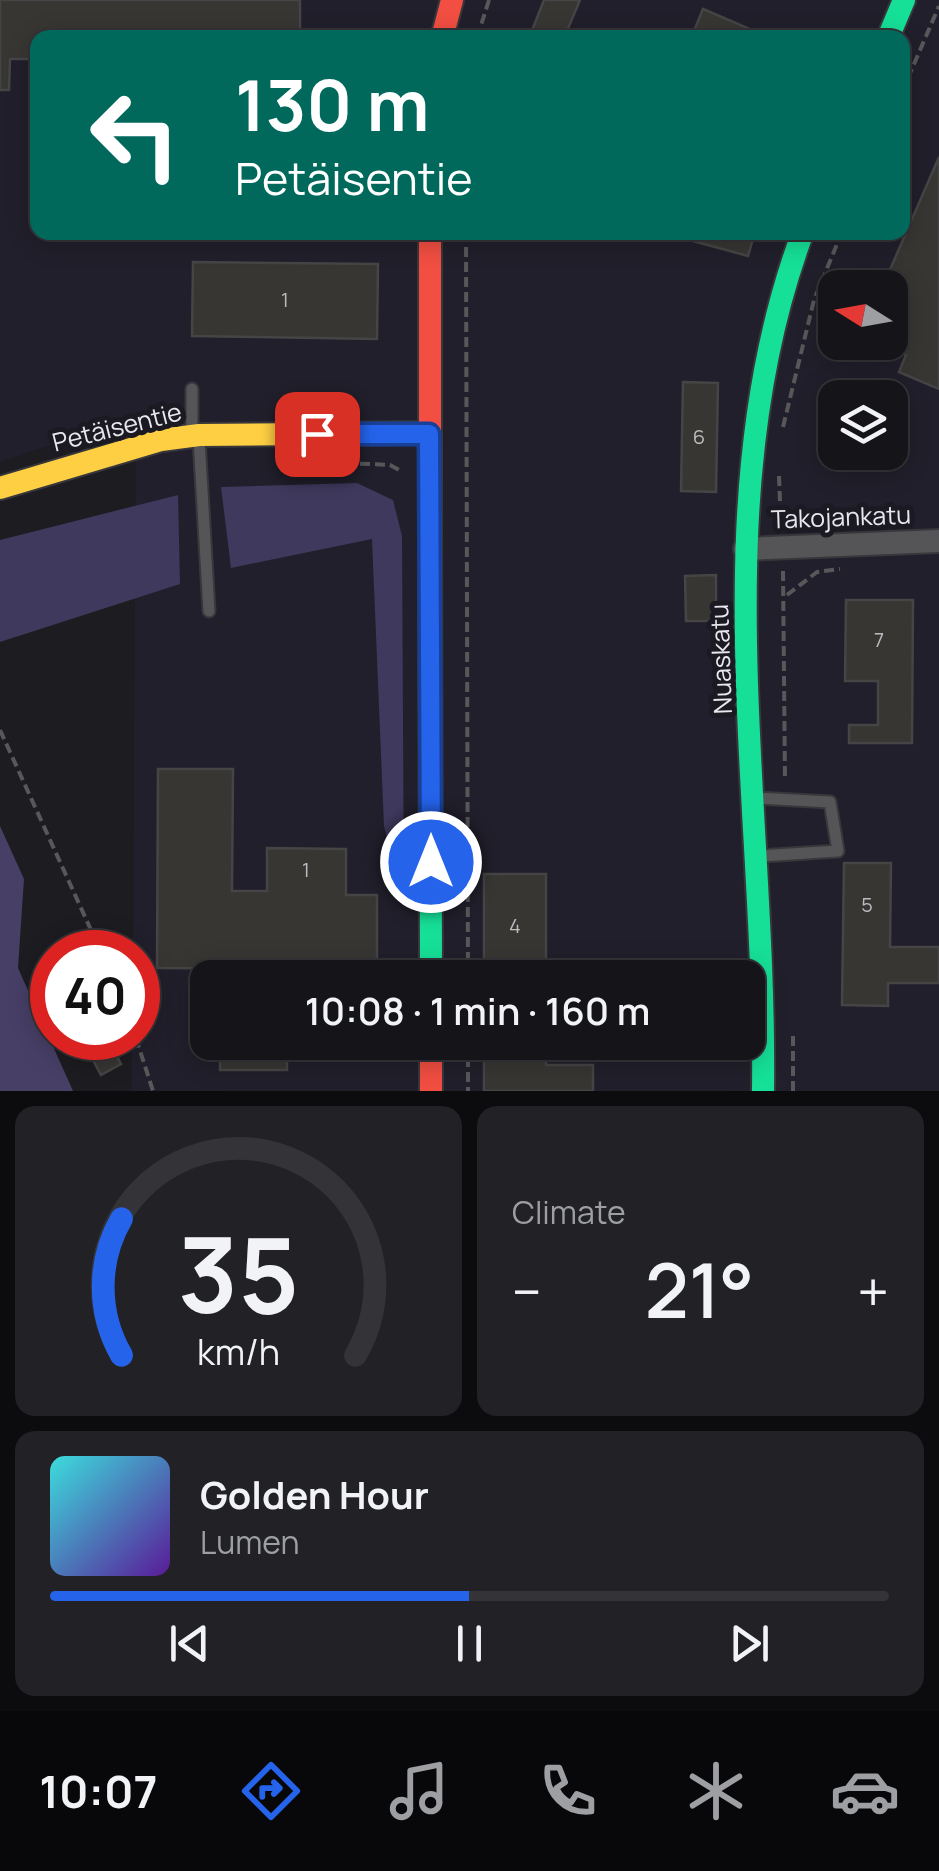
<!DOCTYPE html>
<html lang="en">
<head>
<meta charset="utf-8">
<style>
	body { margin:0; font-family:Manrope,sans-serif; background:#222226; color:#f1f3f6; height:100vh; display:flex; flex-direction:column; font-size:38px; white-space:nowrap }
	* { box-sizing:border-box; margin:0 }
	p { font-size:32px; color:#9d9fa2 }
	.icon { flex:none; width:55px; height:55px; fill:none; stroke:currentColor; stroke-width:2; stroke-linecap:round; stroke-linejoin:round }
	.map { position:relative; height:1091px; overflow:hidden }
	.details { display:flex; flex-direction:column; gap:15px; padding:15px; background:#0c0c0e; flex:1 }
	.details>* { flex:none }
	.guide { position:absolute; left:30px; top:30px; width:880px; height:210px; border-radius:20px; box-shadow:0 5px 25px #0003,0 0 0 2px #343438; background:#00695c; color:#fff; overflow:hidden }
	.needle { width:65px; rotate:281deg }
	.buttons { position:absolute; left:818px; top:270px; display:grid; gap:20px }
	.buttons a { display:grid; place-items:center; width:90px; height:90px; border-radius:20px; background:#151519; box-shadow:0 5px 25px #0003,0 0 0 2px #343438; font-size:50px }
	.speed { position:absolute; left:30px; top:930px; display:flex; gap:20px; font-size:50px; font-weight:700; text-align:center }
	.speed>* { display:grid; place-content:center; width:130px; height:130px; border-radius:50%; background:#151519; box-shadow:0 5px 25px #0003,0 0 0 2px #343438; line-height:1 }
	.speed .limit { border:15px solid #d22; background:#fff; color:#111 }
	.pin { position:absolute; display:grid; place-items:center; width:85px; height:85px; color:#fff; margin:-42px; border-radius:20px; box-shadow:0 5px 15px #0006 }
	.me { position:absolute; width:110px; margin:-55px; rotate:0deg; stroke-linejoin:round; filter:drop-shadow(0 0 8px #0008) }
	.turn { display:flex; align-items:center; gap:35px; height:210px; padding:0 40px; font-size:45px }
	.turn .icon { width:130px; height:130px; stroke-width:2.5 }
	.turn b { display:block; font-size:70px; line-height:85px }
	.big { font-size:75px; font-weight:600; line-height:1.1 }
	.details .widget { flex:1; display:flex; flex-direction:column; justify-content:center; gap:15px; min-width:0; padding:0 35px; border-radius:20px; background:#222226 }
	.details .dial { align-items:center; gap:0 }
	.dial svg { height:260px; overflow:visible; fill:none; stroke:#343438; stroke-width:7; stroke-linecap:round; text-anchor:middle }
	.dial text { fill:#f1f3f6; stroke:none }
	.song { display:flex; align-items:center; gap:30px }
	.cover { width:120px; height:120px; border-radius:15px; background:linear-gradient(135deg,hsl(180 70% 55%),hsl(270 70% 35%)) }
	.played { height:10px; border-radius:5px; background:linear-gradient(90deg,#2563eb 50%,#343438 50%) }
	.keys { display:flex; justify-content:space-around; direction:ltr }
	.heat { display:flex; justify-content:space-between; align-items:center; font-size:55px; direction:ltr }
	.details .tiles { flex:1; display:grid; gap:15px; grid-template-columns:1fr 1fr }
	.widget:last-child { grid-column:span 2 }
	.trip { position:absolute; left:190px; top:960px; width:575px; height:100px; border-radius:20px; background:#151519; box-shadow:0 5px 25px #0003,0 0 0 2px #343438; font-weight:600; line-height:100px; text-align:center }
	.tabs { display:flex; height:160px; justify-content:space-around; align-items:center; background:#08080a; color:#9d9fa2 }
	.tabs .icon { width:70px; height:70px }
	.tabs .selected { color:#2563eb }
	.tabs b { font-size:45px; color:#f1f3f6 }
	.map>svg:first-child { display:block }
</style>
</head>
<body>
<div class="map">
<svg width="939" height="1091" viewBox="0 0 939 1091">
	<rect width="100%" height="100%" fill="#1c1c21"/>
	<path fill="#201f2b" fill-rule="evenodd" d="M0,0H939V1091H132V1038H138V952H133L136,416L0,462ZM38,38H902V232H38ZM835,288H890V342H835ZM835,398H890V452H835ZM208,978H748V1042H208Z"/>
	<path fill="#3f395d" d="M357,483L393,500L402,536L404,906L384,826L372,539L231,568L221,487Z
		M178,495L180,584L0,642V540Z"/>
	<path fill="#473f66" d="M0,826L24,879L18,968L73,1091H0Z"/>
	<path fill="#383633" stroke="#464545" stroke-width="2.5" d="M0,0H300V38H38V59H10L9,90H0Z
		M544,0H580L564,38H529Z
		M703,9L771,38H691Z
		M939,157V389L899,372L906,355L879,342H890V288H882Z
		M683,232H755L748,256L682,238Z
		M193,262L378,264L377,339L192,336Z
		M683,382L718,383L716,492L681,491Z
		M716,575V621H686L685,576Z
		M846,600H913L912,743H849V725H878V681H845Z
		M158,769H233L232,891H267V848L346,849V895H377V969L157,968Z
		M844,863H891L890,947H939V983H888V1006L842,1005Z
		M484,874H546V978H484Z
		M484,1042H546V1065H593V1091H484Z
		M220,1050H287V1070H220Z
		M114,1051L121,1064L101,1075L94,1062Z"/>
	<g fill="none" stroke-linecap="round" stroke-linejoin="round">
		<defs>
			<path id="lane" d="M192,431V389
				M199,439L209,611
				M758,798L830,802L838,851L760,856"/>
			<path id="street" d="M745,549L939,541"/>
			<path id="fast" d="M888,38L904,0
				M430,525L431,978
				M763,1091C767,808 701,503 803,232"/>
			<path id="slow" d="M0,488L161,440L199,435L429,433"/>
			<path id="jam" d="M442,38L452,0
				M430,232V525
				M431,1042V1091"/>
		</defs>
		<use href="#lane" stroke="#38373b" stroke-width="15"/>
		<use href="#street" stroke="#38373b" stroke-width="26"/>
		<use href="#fast" stroke="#38373b" stroke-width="26"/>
		<use href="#slow" stroke="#38373b" stroke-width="26"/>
		<use href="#jam" stroke="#38373b" stroke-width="26"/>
		<path stroke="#58585b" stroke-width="4" stroke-dasharray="10 5" stroke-linecap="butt" d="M477,38L489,0
			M902,92L939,6
			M466,232L468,978
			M783,427L814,300L842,232
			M345,463L390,465L403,472
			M779,476L781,527
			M783,571L785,781
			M787,595L817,572L840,569
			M0,730L101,952
			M136,1038L153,1091
			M468,1042V1091
			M793,1091V1036"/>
		<use href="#lane" stroke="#555558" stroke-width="11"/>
		<use href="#street" stroke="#555558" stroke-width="22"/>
		<use href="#fast" stroke="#16e098" stroke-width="22"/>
		<use href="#slow" stroke="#ffcf43" stroke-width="22"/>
		<use href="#jam" stroke="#f24e42" stroke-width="22"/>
	</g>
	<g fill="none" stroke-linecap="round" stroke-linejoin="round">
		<defs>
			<path id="route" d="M317,434H429L431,862"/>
		</defs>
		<use href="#route" stroke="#184099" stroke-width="25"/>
		<use href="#route" stroke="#2563eb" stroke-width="18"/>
	</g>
	<g text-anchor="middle" stroke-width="10" stroke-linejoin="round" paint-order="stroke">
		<g font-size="20" fill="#bcbbbf">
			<text x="285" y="307">1</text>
			<text x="699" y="444">6</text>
			<text x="879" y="647">7</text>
			<text x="306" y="877">1</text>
			<text x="867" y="912">5</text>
			<text x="515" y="933">4</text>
		</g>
		<g font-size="25" fill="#e8e7ee" stroke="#1b1a23">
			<text transform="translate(117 427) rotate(-14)" y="9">Petäisentie</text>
			<text transform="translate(841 517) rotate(-2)" y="9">Takojankatu</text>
			<text transform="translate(721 659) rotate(-92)" y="9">Nuaskatu</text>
		</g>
	</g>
</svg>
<div class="buttons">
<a><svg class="needle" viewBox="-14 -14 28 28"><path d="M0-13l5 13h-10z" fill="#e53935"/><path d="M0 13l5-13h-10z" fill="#9d9fa2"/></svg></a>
<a><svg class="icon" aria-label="layers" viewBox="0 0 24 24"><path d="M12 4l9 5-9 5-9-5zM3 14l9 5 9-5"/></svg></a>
</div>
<div class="speed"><div class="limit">40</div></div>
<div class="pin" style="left:317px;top:434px;background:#d93025"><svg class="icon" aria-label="arrive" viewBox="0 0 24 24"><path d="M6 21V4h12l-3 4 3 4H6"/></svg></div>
<svg class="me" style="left:431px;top:862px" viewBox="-20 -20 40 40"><circle r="17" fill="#2563eb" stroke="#fff" stroke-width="3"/><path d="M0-11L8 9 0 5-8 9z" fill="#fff"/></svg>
<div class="trip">10:08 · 1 min · 160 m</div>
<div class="guide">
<div class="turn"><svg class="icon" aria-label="left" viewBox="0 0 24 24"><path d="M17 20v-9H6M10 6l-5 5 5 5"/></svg><div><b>130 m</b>Petäisentie</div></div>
</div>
</div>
<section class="details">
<div class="tiles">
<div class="widget dial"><svg viewBox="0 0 100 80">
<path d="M14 69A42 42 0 1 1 86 69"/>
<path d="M14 69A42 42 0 0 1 14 27" stroke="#2563eb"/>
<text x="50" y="56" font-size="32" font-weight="700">35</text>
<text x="50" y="72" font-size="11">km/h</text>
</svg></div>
<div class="widget"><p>Climate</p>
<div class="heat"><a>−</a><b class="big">21°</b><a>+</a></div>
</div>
<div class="widget">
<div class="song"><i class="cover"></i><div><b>Golden Hour</b><p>Lumen</p></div></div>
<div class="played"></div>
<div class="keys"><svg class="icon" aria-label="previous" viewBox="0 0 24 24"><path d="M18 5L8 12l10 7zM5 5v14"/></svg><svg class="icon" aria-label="pause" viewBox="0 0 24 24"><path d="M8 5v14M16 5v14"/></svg><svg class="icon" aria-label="next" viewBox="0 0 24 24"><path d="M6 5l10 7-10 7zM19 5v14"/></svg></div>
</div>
</div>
</section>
<nav class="tabs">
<b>10:07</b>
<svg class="icon selected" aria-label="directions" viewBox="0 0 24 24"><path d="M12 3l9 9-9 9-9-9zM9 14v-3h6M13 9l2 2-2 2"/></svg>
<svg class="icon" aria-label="music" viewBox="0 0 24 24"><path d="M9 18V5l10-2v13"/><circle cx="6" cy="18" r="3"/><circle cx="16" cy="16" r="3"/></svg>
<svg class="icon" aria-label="phone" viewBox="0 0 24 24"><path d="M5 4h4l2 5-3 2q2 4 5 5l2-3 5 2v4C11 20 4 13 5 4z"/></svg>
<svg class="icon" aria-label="climate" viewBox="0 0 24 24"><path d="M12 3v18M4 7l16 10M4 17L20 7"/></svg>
<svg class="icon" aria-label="car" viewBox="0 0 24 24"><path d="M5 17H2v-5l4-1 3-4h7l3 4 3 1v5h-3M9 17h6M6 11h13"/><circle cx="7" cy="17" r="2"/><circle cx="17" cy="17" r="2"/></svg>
</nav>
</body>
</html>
